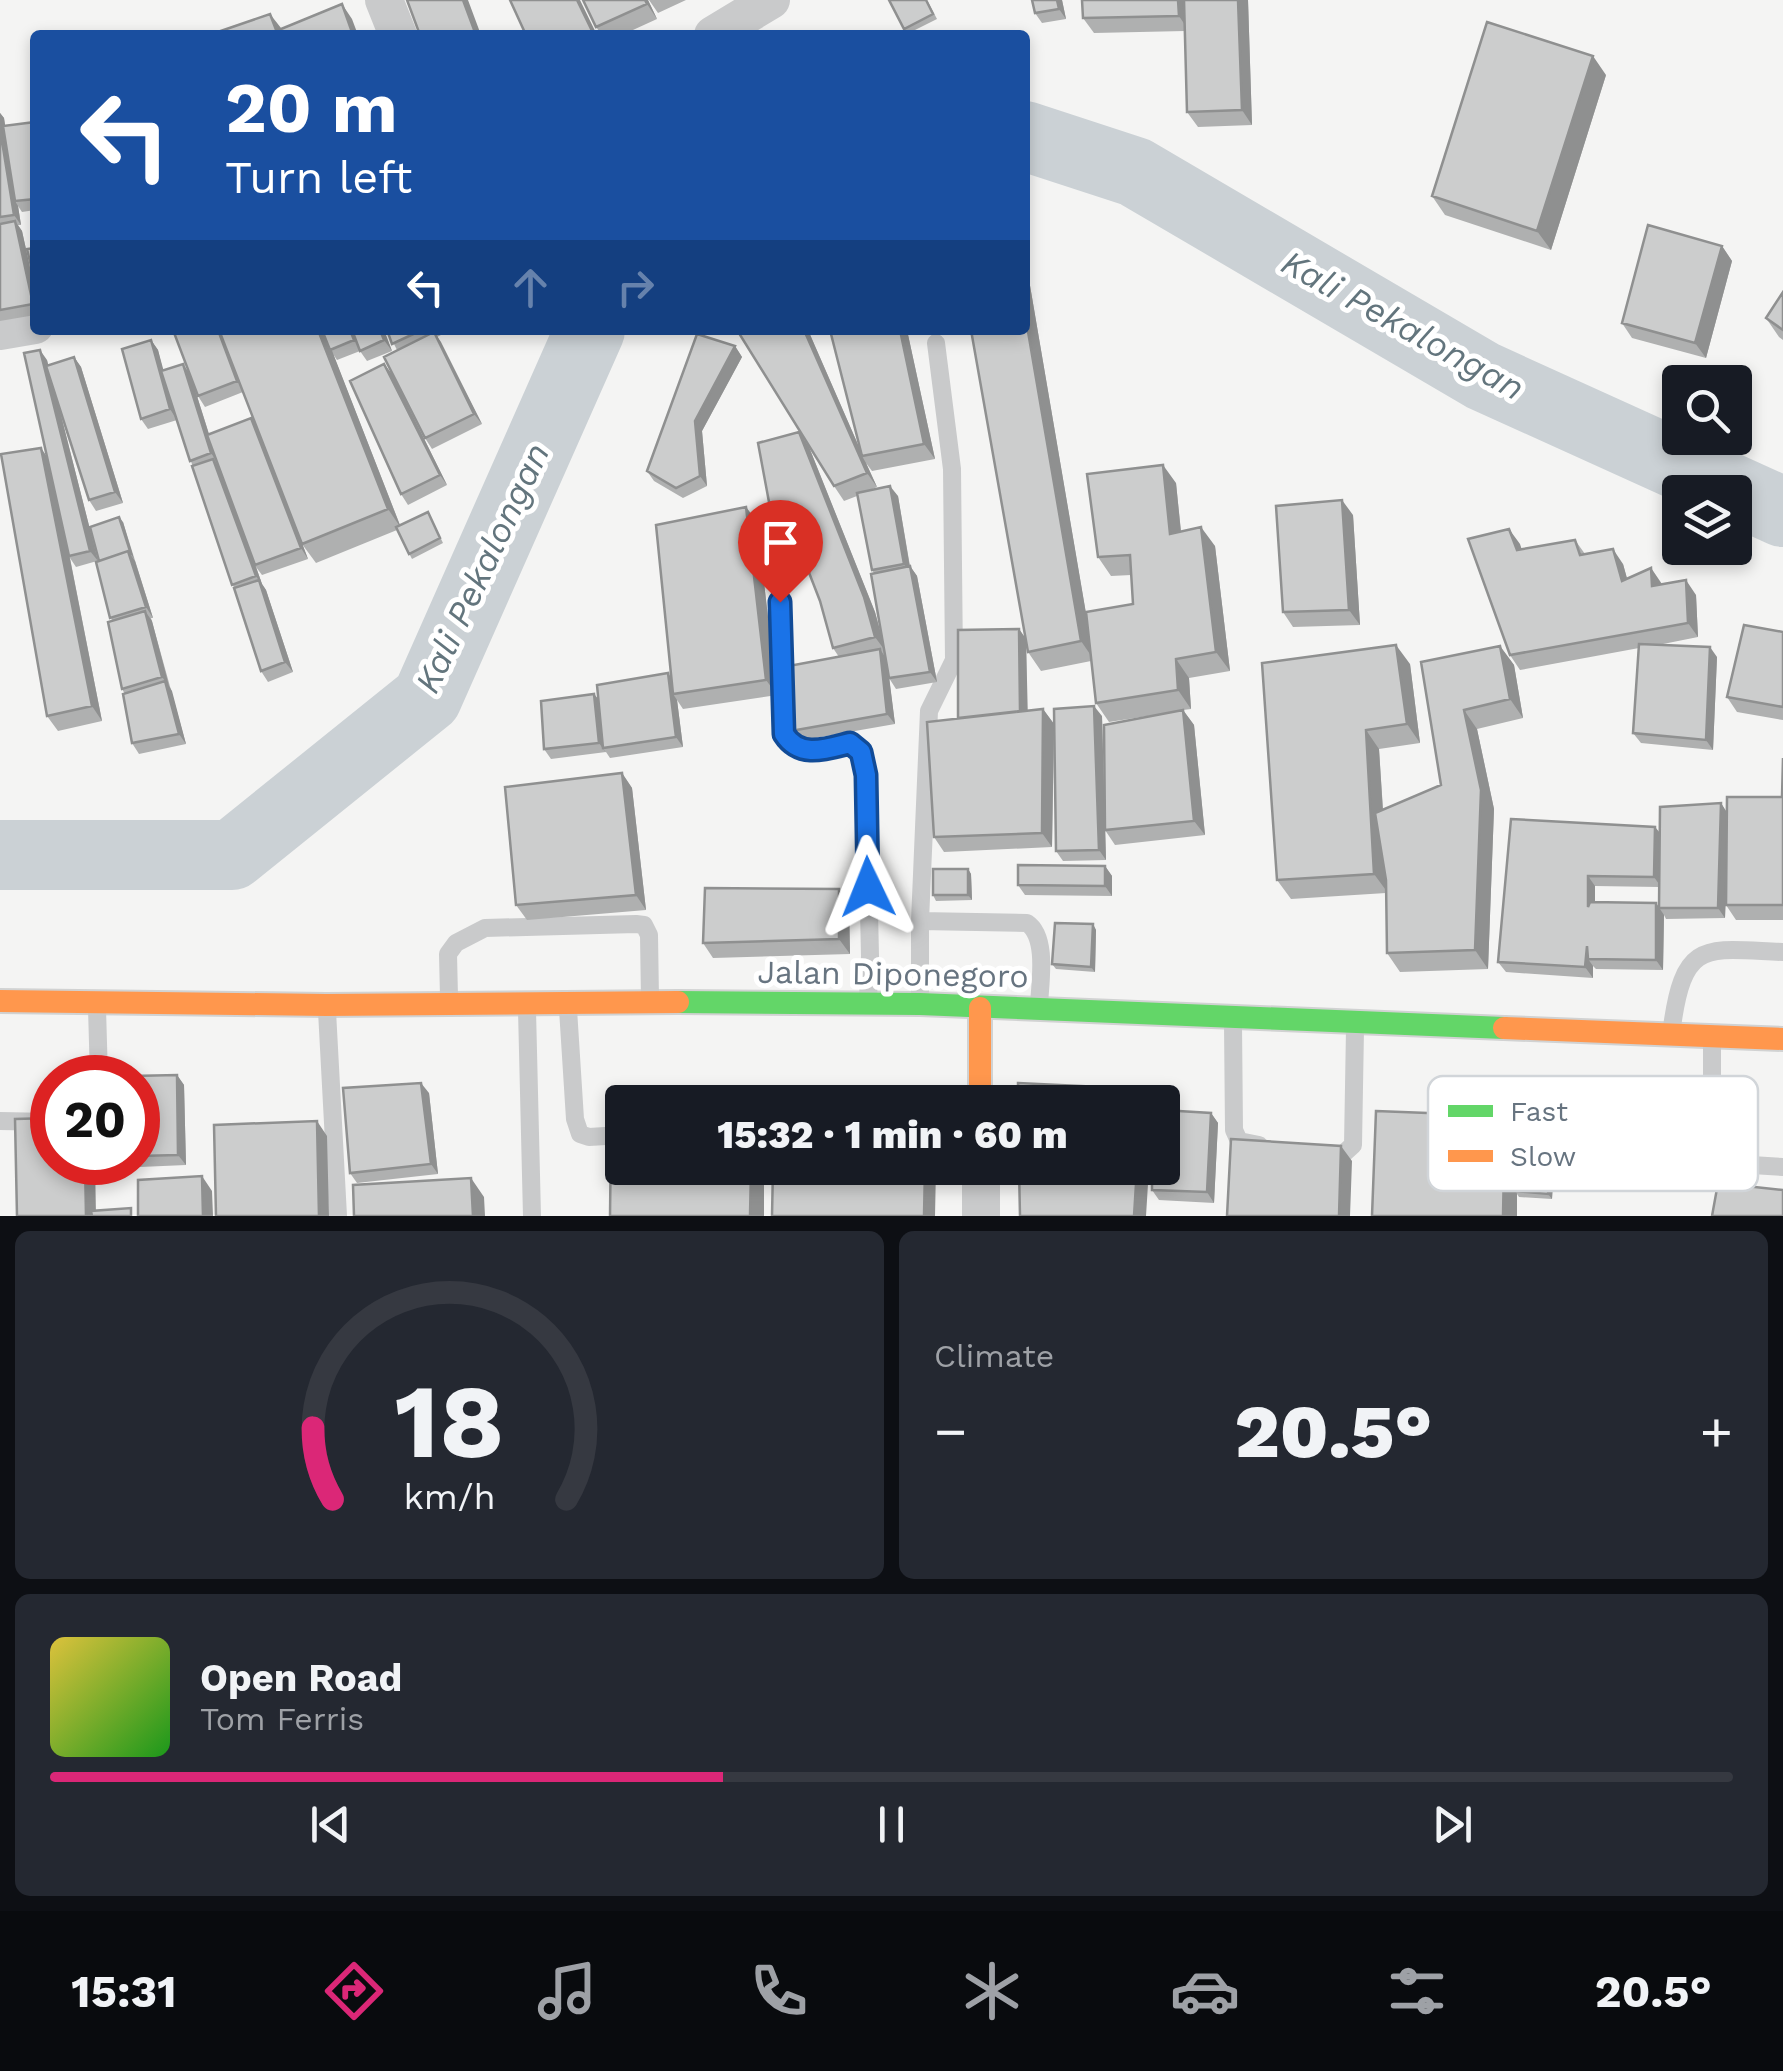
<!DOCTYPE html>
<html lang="en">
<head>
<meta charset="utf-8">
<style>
	body { margin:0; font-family:"Work Sans",sans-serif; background:#242831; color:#f1f3f6; height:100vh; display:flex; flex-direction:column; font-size:38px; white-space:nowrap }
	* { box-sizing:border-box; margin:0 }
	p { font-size:32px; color:#9ea1a6 }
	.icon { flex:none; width:55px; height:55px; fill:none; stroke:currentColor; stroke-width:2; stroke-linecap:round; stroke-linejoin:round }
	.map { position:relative; height:1216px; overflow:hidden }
	.side { display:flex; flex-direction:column; gap:15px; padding:15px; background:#0d0f14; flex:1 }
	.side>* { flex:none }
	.hud { position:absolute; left:30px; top:30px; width:1000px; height:305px; border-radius:10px; box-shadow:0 5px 15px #0003; background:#1a4fa0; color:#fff; overflow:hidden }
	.controls { position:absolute; left:1662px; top:365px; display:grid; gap:20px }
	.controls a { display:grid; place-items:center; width:90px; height:90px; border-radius:10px; background:#171b24; box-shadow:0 5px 15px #0003; font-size:50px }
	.speed { position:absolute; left:30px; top:1055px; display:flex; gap:20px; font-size:50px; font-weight:700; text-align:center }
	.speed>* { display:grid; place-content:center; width:130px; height:130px; border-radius:50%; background:#171b24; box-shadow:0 5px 15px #0003; line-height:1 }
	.speed .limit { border:15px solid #d22; background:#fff; color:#111 }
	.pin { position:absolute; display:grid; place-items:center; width:85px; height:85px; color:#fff; margin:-102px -42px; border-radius:50% 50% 50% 0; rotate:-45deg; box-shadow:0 0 10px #0007 }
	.pin .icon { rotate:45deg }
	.me { position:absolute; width:110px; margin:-55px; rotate:358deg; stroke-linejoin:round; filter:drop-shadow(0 0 8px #0008) }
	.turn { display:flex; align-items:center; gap:35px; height:210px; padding:0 30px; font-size:45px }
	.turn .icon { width:130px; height:130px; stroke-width:2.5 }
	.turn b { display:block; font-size:70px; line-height:85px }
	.lanes { display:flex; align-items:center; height:95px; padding:0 30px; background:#0003; justify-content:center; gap:50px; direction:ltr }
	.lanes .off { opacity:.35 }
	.big { font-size:75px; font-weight:800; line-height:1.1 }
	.side .widget { flex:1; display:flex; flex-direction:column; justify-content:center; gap:15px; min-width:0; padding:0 35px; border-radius:15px; background:#242831 }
	.side .dial { align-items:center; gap:0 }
	.dial svg { height:260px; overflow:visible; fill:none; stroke:#363941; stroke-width:7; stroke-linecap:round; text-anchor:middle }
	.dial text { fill:#f1f3f6; stroke:none }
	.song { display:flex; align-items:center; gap:30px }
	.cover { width:120px; height:120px; border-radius:15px; background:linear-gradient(135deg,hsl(50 70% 55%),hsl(120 70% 35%)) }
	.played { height:10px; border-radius:5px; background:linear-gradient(90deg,#db2777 40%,#363941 40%) }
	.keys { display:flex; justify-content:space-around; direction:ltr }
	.heat { display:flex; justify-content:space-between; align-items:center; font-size:55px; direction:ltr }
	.side .tiles { flex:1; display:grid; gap:15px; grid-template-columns:1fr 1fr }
	.widget:last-child { grid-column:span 2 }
	.trip { position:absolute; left:605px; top:1085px; width:575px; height:100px; border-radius:10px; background:#171b24; box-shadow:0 5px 15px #0003; font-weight:800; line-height:100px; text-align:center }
	.dock { display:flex; height:160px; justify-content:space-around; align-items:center; background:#090b0e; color:#9ea1a6 }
	.dock .icon { width:70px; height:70px }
	.dock .on { color:#db2777 }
	.dock b { font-size:45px; color:#f1f3f6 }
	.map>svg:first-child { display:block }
</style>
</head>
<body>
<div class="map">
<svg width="1783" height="1216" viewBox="0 0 1783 1216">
	<rect width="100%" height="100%" fill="#f4f4f3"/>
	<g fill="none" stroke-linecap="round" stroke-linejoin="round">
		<path stroke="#cbd1d5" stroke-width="70" d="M1025,136L1135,172L1483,376L1783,512
			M0,855H232L427,698L590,330"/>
		<defs>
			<path id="fast" d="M678,1002L920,1004L1504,1028"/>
			<path id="slow" d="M0,1001L326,1005L678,1002
				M980,1008V1102
				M1504,1028L1783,1039"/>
		</defs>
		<use href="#fast" stroke="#d1d2d2" stroke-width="26"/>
		<use href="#slow" stroke="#d1d2d2" stroke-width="26"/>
		<path stroke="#c9cacb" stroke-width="18" d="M780,602L784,734C800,759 826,749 850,743L861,752L866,775L870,956L868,998
			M920,921L1027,923C1048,937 1040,983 1039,1005
			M449,997L448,954L456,943L485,928L636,924L644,925L649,935L650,999
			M920,1000V921L929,711L954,660L952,469L936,343
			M97,1008L99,1078
			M568,1009L575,1119L580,1134L589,1137L622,1135
			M527,1010L532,1216
			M327,1011L338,1216
			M1233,1024L1234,1130L1239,1141L1259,1145
			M1672,1027C1684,938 1706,949 1783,952
			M1712,1043V1094L1707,1149L1711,1158L1719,1163L1783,1167
			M0,1121L52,1122
			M1325,1153L1342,1155L1353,1145L1355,1029"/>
		<path stroke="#c9cacb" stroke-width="38" d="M384,0L398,35
			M713,35L771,0
			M0,331L35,325
			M981,1168V1216"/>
		<use href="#fast" stroke="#63d668" stroke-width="22"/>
		<use href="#slow" stroke="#ff974d" stroke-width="22"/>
	</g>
	<path fill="#afb0b0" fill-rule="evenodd" d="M648,0L657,19L622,35H602L596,27Z
		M649,0H686L658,13Z
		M889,0H927L937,19L907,34Z
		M1062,0L1066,19L1042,23L1035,13Z
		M1082,0H1248L1252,125L1198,127L1187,112L1185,31L1094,33L1083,18Z
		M1606,75L1551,250L1445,215L1432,196Z
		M0,113L4,118L5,126L35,122V210L22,212L18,206L21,225H18L22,231L35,290V315L0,321Z
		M1722,246L1732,261L1706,358L1632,338L1622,323Z
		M1025,265L1027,268L1086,614L1133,604L1131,575L1111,576L1098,557L1176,483L1181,531L1215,546L1230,671L1189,678L1191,709L1183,710L1194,725L1205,835L1115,845L1105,830L1180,711L1109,722L1096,703L1091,661L1041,671L1028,652L1026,639L1027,711L1043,709L1054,724L1102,716L1106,860L1063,861L1056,851L1054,726L1052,847L944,852L934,837L958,719L1019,629L1026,639Z
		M1783,292V340L1779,337L1766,318Z
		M173,330H384L392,351L367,361L360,351L337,360L333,354L400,525L428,512L443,543L412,559L397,530L316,563L302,544L299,536L308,559L262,575L256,567L262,584L266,590L293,672L268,682L261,671L234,588L177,420L148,429L141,419L151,340L158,350L163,371L189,373ZM192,380L198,396L205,407L243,392L256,424L251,418L209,434Z
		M387,330H439L441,335L437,337L482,424L432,449L425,438L397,350Z
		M808,330L859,447L830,330H907L935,459L872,471L866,463L877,487L870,490L898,496L910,566L917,576L937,682L896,689L889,678L895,724L792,742L785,732L839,657L833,648L820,601L789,521L779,517L769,502L799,432L809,447L875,612L883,642L874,573L872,570L857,496L844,501L834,486Z
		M735,346L742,357L702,431L707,486L683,498L654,481L647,471Z
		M74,357L81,367L123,503L96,511L89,500L57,400L98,561L123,522L153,618H151L186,744L139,754L132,743L125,694L122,689L112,621L97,561L76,567L70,558L102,721L58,731L47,716L41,448L47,457V360L48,365Z
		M384,364L392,374L447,485L408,505L401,494Z
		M746,507L757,522L777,695L683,709L677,700L683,747L610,758L606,752L551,759L544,749L594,694L598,699L671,678Z
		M1353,515L1360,625L1293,627L1283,612Z
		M1509,529L1521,549L1575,540L1585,554L1623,564L1627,579L1651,568L1662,584L1696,595L1698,637L1658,645L1717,657L1713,750L1641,743L1633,733L1639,648L1520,670L1510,655Z
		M1783,632V720L1737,712L1727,697Z
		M1500,646L1514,665L1523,718L1477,729L1494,809L1488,969L1400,972L1387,953L1386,893L1291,899L1277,880L1262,663L1410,664L1420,743L1379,749L1383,809L1441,785L1421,662Z
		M1783,758V920H1736L1726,905V896L1725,918L1666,919L1664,915L1663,970L1596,969L1593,966V978L1506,972L1498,962L1511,819L1655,827L1660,833L1721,803L1726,812L1782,797ZM1595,886L1659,887V907L1656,903L1595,902Z
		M622,773L632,788L646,910L527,920L516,905Z
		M1105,866L1112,876V896L1025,895L1018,885Z
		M968,869L971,874L972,900L936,901L933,895Z
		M839,889L849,904L850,954L713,958L703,943Z
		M1093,924L1096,930L1095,972L1056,969L1052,964Z
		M177,1075L184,1085L186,1165L140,1167L137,1162L138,1156Z
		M429,1093L438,1174L357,1183L350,1173Z
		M1211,1113L1218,1123L1214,1203L1159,1200L1152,1190Z
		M1505,1116L1519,1135L1518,1158L1550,1160L1554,1165L1552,1199L1519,1197L1517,1194V1216Z"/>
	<path fill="#8f9090" d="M463,0H468L481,35H476Z
		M577,0H580L597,35H594Z
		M645,0H648L657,19L647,4Z
		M1057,0H1062L1066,19L1059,9Z
		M1178,0H1188L1189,31L1179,16Z
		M1238,0H1248L1252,125L1242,110Z
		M342,4L352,19L358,35H353Z
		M270,14L281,28L283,35H278Z
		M1593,56L1606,75L1551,250L1537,231Z
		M0,113L4,118L17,201H15L18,206L21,225L14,215L0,129Z
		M15,221L22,231L35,290V307L33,304Z
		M1722,246L1732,261L1706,358L1695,343Z
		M1025,265L1027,268L1094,660L1081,641L1025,314Z
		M318,330H324L401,528L388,509Z
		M380,330H384L392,351L384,340Z
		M804,330H808L863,456H862L866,463L877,487L867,473Z
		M900,330H907L935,459L924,444Z
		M434,332L441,342L482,424L474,414Z
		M151,340L158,350L177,420L170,409Z
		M735,346L742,357L702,431L707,486L700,476L695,421Z
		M40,350L47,360L98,561L90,551Z
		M74,357L81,367L123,503L115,492Z
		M183,364L190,374L218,463L211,453Z
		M384,364L392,374L447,485L440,475Z
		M251,418L259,428L308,559L301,548Z
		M799,432L809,447L875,612L886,652L875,637Z
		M41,448L51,463L102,721L92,706Z
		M213,459L221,469L262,584L266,590L293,672L285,662L259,581L256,576Z
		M1163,465L1176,483L1183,553L1170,534Z
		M890,486L898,496L911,574L904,564Z
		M1342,500L1353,515L1360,625L1349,610Z
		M746,507L757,522L777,695L766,680Z
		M119,517L123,522L134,559L131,554Z
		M1201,527L1215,546L1230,671L1216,652Z
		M1509,529L1520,544L1527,565L1517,550Z
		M1613,549L1623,564L1632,596L1622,581Z
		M128,551L135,561L153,618L146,607Z
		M910,566L917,576L937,682L930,672Z
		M1651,568L1661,583L1662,601L1652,586Z
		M1686,580L1696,595L1698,637L1688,623Z
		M145,611L152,621L169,686L172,691L186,744L179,734L166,682L162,677Z
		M1019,629L1026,639L1028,722L1020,711Z
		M1396,645L1410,664L1420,743L1407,724Z
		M1500,646L1514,665L1523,718L1510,699Z
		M1710,647L1717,657L1713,750L1706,740Z
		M880,649L887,660L895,724L887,714Z
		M1176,659L1189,678L1191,709L1178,690Z
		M668,673L675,683L673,694L677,700L683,747L676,737Z
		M594,694L602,704L603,748L606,753L599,743Z
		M1094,706L1102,716L1106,860L1099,850Z
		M1043,709L1054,724L1052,847L1042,833Z
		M1183,710L1194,725L1205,835L1194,821Z
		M1464,710L1477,729L1494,809L1488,969L1475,950Z
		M1366,730L1379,749L1388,893L1374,874Z
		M622,773L632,788L646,910L636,895Z
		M1721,803L1728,814L1725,918L1718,908Z
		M1655,827L1663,837L1661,887L1654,877Z
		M1105,866L1112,876V896L1105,886Z
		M968,869L971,874L972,900L968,895Z
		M1588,876L1595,886V917L1588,907Z
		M839,889L849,904L850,954L839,939Z
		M1656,903L1664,915L1663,970L1656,960Z
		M1093,924L1096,930L1095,972L1091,967Z
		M1587,946L1588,959L1593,966V978L1585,967Z
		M177,1075L184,1085L186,1165L178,1155Z
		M421,1083L429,1093L438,1174L431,1164Z
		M1142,1089L1152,1102H1142Z
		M1211,1113L1218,1123L1214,1203L1207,1192Z
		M1505,1116L1519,1135L1517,1192L1516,1191L1517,1194V1216H1503Z
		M317,1121L327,1136L329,1216H319Z
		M1341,1146L1352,1161L1350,1216H1339Z
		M1550,1160L1554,1165L1552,1199L1548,1194Z
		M85,1162H95L96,1216H86Z
		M751,1168H764V1216H750Z
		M925,1168H936L935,1216H924Z
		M1137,1168H1149L1146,1216H1134Z
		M202,1176L212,1191L213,1216H203Z
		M471,1178L484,1197L485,1216H473Z"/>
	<path fill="#cccdcd" stroke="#8f9090" stroke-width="2.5" d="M407,0H463L476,35H420Z
		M510,0H577L594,35H526Z
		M583,0H645L647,4L596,27Z
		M889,0H926L933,14L904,29Z
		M1032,0H1057L1059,9L1035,13Z
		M1082,0H1178L1179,16L1083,18Z
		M1184,0H1238L1242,110L1187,112Z
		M342,4L353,35H283L281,29Z
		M270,14L278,35H209Z
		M1487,22L1593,56L1537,231L1432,196Z
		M35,122V199L15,201L3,126Z
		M0,129L14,215L0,217Z
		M15,221L33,304L0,310V224Z
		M1648,225L1722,246L1695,343L1622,323Z
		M35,248V283L27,249Z
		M1783,292V330L1766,318Z
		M1025,314L1081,641L1028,652L971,330H1025Z
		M173,330H218L237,381L198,396Z
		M219,330H318L388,509L302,544Z
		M322,330H350L354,340L330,350Z
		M352,330H380L384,340L360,351Z
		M387,330H422L392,344Z
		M737,330H804L867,473L834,486Z
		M830,330H900L924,444L862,456Z
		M434,332L474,414L425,438L384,357Z
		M697,334L735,346L695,421L700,476L676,488L647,471Z
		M151,340L170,409L141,419L122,349Z
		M40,350L90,551L69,556L24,353Z
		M74,357L115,492L89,500L46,366Z
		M183,364L211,453L190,461L161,371Z
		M384,364L440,475L401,494L350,381Z
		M251,418L301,548L255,565L207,435Z
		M799,432L864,597L875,637L833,648L820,601L784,508L769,502L758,443Z
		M41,448L92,706L47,716L1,454Z
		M213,459L256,576L232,585L192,466Z
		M1163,465L1170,534L1201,527L1216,652L1176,659L1178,690L1096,703L1086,612L1133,604L1130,555L1098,557L1087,474Z
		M890,486L904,564L872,570L857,493Z
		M1342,500L1349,610L1283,612L1276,506Z
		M746,507L766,680L673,694L656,525Z
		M428,512L440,538L409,554L396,527Z
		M119,517L131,554H129L128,551L99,561L90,527Z
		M1509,529L1517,550L1575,540L1580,555L1613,549L1622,581L1651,568L1652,586L1686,580L1688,623L1510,655L1468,539Z
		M128,551L146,607L110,618L96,562Z
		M910,566L930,672L889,678L871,574Z
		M259,580L285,662L261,671L234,588Z
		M145,611L162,677L122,689L108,622Z
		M1744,625L1783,632V707L1727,697Z
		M1019,629L1020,711L958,718V630Z
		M1639,644L1710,647L1706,740L1633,733Z
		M1396,645L1407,724L1366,730L1374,874L1277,880L1262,663Z
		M1500,646L1510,699L1464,710L1481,790L1475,950L1387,953L1386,880L1375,813L1441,785L1421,662Z
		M880,649L887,714L785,732L778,668Z
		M668,673L676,737L603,748L597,685Z
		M165,681L179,734L132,743L123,694Z
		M594,694L599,743L544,749L541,701Z
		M1094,706L1099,850L1056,851L1054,709Z
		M1043,709L1042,833L934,837L927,722Z
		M1183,710L1194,821L1105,830L1104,725Z
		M1783,758V905H1726L1727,797H1782Z
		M622,773L636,895L516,905L505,787Z
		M1721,803L1718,908H1659L1660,807Z
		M1511,819L1655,827L1654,877L1588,876V907L1590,902L1656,903V960L1588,959L1587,946L1585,967L1498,962Z
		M1018,865L1105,866V886L1018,885Z
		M933,869H968V895H933Z
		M705,888L839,889V939L703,943Z
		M1055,923L1093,924L1091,967L1052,964Z
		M177,1075L178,1155L138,1156V1078H132V1076Z
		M421,1083L431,1164L350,1173L343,1088Z
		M1018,1083L1142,1089V1102H1018Z
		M1162,1110L1211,1113L1207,1192L1152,1190V1168H1162Z
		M1376,1111L1505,1116L1503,1216H1372Z
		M52,1118V1162H85L86,1216H17L15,1119Z
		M317,1121L319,1216H216L214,1125Z
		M611,1132H622V1168H751L750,1216H610Z
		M1231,1139L1341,1146L1339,1216H1227Z
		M1517,1158L1550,1160L1548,1194L1516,1191Z
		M773,1168H925L924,1216H772Z
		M1019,1168H1137L1134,1216H1020Z
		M202,1176L203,1216H138V1180Z
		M471,1178L473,1216H354L353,1185Z
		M1718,1183L1783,1190V1216H1712Z
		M131,1208V1216H92L91,1211Z"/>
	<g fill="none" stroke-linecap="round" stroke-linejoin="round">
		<defs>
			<path id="route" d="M780,602L784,734C800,759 826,749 850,743L861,752L866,775L868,887"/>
		</defs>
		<use href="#route" stroke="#114b97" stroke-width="25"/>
		<use href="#route" stroke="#1a73e8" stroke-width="18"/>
	</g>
	<g text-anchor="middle" stroke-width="10" stroke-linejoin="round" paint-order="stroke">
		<g font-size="32" fill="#677480" stroke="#fff">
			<text transform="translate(893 974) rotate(1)" y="11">Jalan Diponegoro</text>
		</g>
		<g font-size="35" font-style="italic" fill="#63757d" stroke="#fff">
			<text transform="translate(1403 325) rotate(29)" y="12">Kali Pekalongan</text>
			<text transform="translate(482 568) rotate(-65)" y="12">Kali Pekalongan</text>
		</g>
	</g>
	<rect x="1428" y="1076" width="330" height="115" rx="15" fill="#fff" stroke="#d1d5d9" stroke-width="2.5"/>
	<rect x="1448" y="1105" width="45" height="12" fill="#63d668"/>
	<rect x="1448" y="1150" width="45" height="12" fill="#ff974d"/>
	<g font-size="28" fill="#677480">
		<text x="1510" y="1121">Fast</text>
		<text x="1510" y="1166">Slow</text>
	</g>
</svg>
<div class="controls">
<a><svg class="icon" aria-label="search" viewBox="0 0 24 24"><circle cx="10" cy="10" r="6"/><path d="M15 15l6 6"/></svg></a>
<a><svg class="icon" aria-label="layers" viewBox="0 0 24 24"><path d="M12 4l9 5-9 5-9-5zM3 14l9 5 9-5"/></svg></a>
</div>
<div class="speed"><div class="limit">20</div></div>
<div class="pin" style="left:780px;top:602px;background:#d93025"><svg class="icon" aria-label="arrive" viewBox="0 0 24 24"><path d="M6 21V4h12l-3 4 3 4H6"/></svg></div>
<svg class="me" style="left:868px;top:887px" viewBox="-20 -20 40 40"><path d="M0-17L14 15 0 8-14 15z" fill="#1a73e8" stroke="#fff" stroke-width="4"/></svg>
<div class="trip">15:32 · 1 min · 60 m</div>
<div class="hud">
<div class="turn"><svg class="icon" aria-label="left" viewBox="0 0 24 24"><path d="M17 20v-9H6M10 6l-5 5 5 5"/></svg><div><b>20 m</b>Turn left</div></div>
<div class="lanes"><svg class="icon" aria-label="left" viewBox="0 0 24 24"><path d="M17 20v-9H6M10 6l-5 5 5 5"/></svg><svg class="icon off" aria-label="ahead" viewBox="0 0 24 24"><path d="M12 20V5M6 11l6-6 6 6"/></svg><svg class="icon off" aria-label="right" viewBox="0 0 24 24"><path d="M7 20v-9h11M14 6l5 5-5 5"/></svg></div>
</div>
</div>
<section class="side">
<div class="tiles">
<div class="widget dial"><svg viewBox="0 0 100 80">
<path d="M14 69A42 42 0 1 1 86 69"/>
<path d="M14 69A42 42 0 0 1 8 47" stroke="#db2777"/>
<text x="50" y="56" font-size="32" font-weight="700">18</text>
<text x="50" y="72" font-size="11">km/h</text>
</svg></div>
<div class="widget"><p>Climate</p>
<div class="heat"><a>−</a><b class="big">20.5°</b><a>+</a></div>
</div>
<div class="widget">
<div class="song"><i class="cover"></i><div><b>Open Road</b><p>Tom Ferris</p></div></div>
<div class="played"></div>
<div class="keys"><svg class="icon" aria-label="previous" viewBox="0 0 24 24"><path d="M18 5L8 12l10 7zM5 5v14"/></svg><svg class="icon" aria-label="pause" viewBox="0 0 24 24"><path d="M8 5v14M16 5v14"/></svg><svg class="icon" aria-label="next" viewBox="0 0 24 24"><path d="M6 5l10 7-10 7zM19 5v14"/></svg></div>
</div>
</div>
</section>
<nav class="dock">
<b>15:31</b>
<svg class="icon on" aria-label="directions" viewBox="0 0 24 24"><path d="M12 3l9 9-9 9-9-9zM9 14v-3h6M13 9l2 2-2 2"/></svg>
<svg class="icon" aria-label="music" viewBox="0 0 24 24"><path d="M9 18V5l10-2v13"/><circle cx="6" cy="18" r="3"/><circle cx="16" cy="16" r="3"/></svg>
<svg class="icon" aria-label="phone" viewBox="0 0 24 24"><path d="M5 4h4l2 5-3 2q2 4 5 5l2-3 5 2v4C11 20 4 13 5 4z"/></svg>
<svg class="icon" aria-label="climate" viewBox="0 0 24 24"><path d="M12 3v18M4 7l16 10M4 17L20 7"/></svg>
<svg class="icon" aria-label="car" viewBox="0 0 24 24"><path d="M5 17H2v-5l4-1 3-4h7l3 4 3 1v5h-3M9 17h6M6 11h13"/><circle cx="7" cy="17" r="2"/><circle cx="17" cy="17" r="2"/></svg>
<svg class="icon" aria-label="filters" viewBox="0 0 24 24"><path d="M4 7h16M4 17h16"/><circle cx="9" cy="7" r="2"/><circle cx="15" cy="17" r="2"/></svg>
<b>20.5°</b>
</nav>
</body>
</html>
